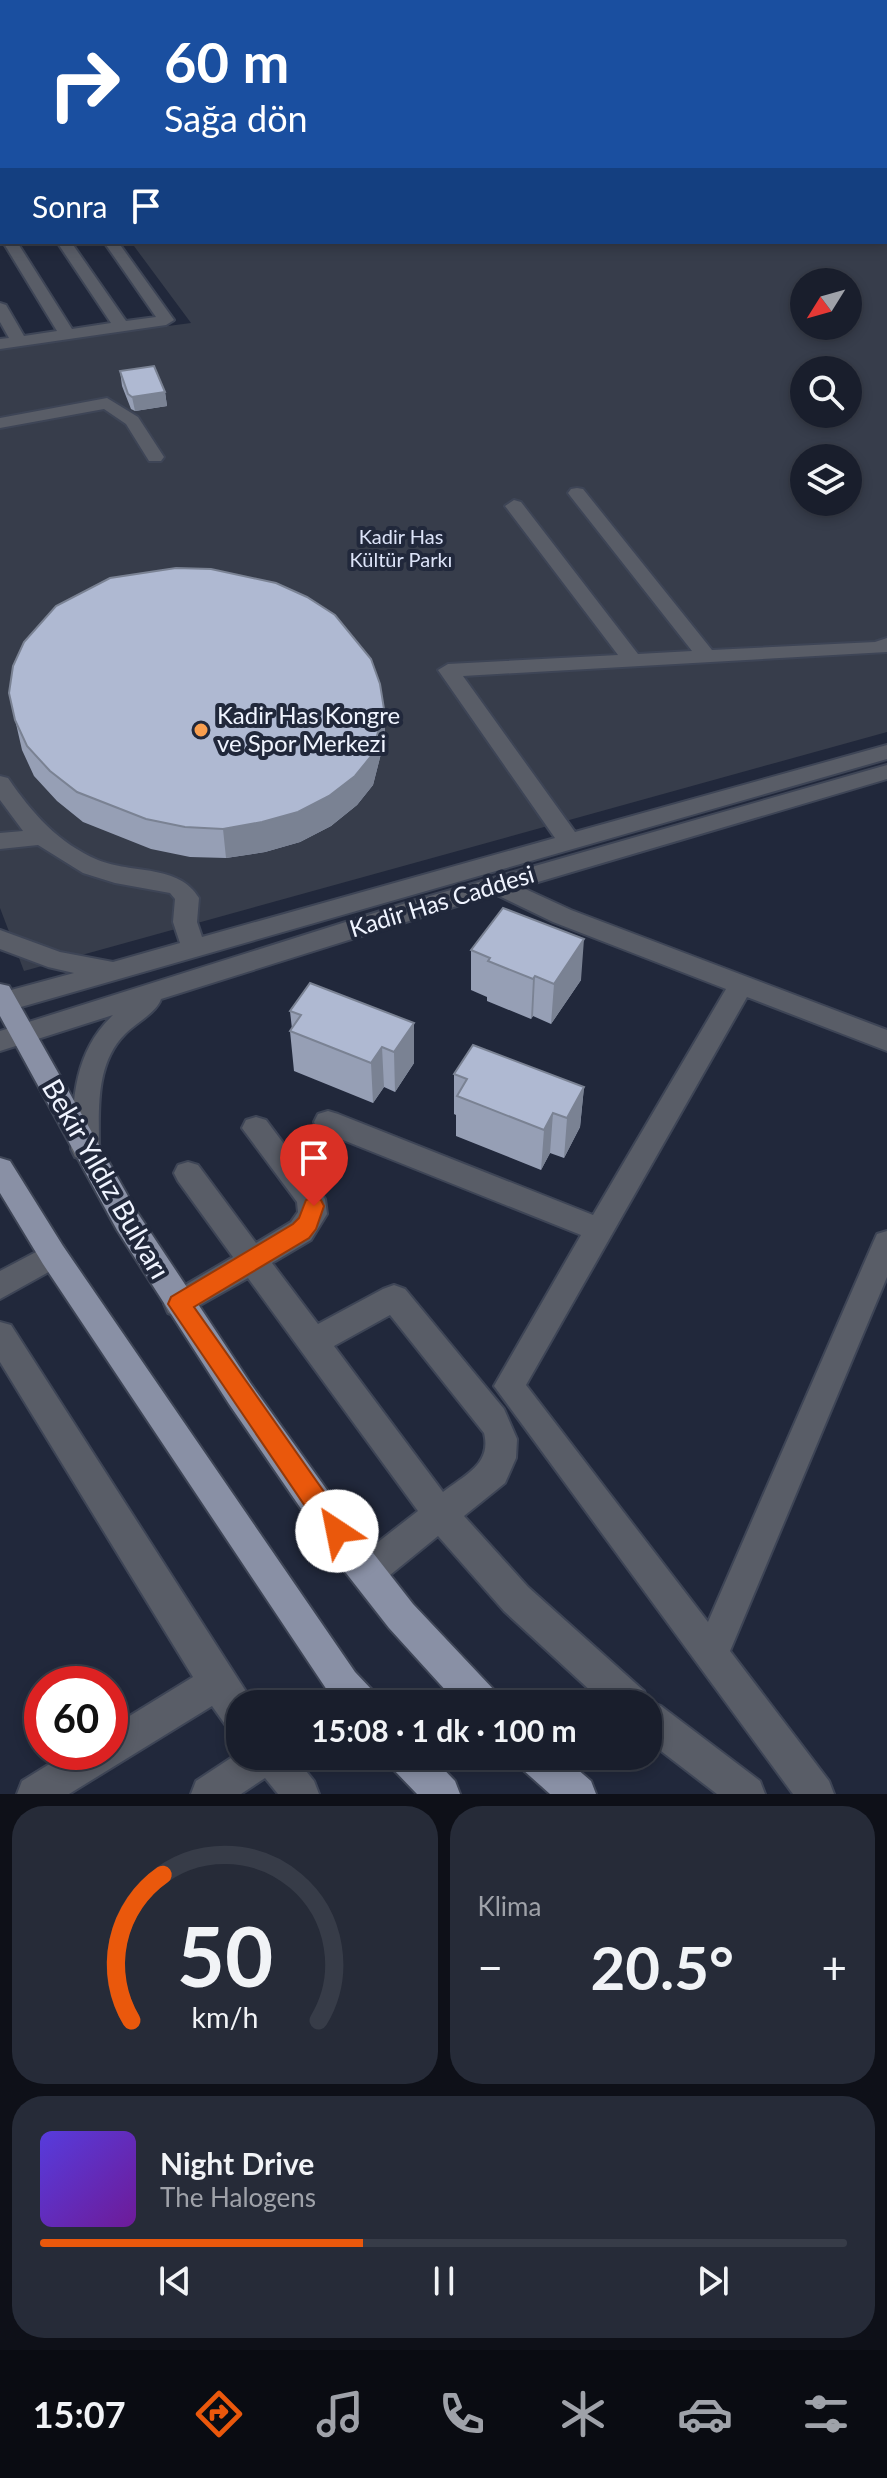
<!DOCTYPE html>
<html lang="tr">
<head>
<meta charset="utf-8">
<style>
	body { margin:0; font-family:Lato,sans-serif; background:#262b38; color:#f1f3f6; height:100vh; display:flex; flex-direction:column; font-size:30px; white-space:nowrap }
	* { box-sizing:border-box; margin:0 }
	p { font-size:26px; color:#9fa2a9 }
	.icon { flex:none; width:44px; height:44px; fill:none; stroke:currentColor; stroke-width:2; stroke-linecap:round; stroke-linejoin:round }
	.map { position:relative; height:1794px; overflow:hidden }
	.panel { display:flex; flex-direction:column; gap:12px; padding:12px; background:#0e1018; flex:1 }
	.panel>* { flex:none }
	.hud { position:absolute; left:0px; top:0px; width:888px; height:244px; box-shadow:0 4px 12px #0003,0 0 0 2px #373c48; background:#1a4fa0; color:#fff; overflow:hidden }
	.needle { width:52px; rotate:233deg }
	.fabs { position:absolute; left:790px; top:268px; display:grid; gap:16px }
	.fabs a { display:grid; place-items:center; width:72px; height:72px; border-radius:50%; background:#191e2c; box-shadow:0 4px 12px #0003,0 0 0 2px #373c48; font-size:40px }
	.speed { position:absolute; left:24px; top:1666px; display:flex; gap:16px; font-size:40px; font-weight:700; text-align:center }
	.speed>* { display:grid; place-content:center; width:104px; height:104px; border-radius:50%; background:#191e2c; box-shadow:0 4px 12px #0003,0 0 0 2px #373c48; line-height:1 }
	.speed .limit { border:12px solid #d22; background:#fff; color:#111 }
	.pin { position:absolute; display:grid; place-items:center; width:68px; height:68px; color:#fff; margin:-82px -34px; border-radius:50% 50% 50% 0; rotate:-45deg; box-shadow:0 0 8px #0007 }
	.pin .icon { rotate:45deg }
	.me { position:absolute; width:88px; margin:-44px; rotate:326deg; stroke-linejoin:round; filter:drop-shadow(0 0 6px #0008) }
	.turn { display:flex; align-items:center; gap:28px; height:168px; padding:0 32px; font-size:36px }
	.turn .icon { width:104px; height:104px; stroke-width:2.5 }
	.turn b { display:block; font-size:56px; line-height:68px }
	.then { display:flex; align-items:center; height:76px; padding:0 32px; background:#0003; gap:16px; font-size:30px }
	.big { font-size:60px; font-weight:700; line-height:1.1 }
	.panel .card { flex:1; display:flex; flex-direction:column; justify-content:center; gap:12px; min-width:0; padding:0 28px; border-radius:32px; background:#262b38 }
	.panel .dial { align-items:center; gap:0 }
	.dial svg { height:208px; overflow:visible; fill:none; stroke:#373c48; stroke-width:7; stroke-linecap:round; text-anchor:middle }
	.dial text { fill:#f1f3f6; stroke:none }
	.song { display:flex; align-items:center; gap:24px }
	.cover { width:96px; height:96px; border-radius:12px; background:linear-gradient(135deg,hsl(250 70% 55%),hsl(280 70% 35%)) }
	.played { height:8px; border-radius:4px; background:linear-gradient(90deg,#ea580c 40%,#373c48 40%) }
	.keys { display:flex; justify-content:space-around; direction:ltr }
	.heat { display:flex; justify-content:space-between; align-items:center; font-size:44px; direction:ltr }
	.panel .tiles { flex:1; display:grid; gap:12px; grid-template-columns:1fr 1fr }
	.card:last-child { grid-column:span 2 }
	.trip { position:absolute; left:226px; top:1690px; width:436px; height:80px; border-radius:32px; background:#191e2c; box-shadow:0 4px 12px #0003,0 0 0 2px #373c48; font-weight:700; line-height:80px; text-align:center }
	.tab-bar { display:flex; height:128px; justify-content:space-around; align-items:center; background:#0a0c12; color:#9fa2a9 }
	.tab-bar .icon { width:56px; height:56px }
	.tab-bar .current { color:#ea580c }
	.tab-bar b { font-size:36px; color:#f1f3f6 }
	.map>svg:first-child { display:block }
</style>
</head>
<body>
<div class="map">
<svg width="887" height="1794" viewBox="0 0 887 1794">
	<rect width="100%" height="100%" fill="#21283b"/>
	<path fill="#373d4b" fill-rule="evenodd" d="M887,113V732L24,971L0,908V348L191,323L131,242H886ZM804,282H848V326H804ZM804,370H848V414H804ZM804,458H848V502H804Z"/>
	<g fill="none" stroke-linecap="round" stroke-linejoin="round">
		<defs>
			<path id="minor" d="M42,0H69L40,2Z
				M120,0H132L133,2H121Z
				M220,0H232V2H220Z
				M481,0H493L494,2H482Z
				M672,0H684L685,2H673Z
				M729,0H771L727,2Z
				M852,0H865L867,2H854Z
				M0,4H2V10H0Z
				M886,19H887V26H886Z
				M886,39H887V47H886Z
				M886,56H887V64H886Z
				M2,59V67L0,68V60Z
				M886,104H887V112H886Z
				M0,125H2V133H0Z
				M0,201H2V209H0Z
				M3,242H17L72,329L111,323L57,242H71L126,321L156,317L104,242H118L174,320L166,325L0,349V339L9,338L0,322V303L6,305L24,336L57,331Z
				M107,398L138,417L164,457L161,461H149L126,424L104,409L0,428V418Z
				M577,488L583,489L712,650L875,642L887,638V652L463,676L575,832L887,745V759L0,1013V993L74,973L48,967L0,949V930L60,952L113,962L180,943L173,922L175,899L170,893L115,883L83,873L38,845L0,849V833L23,831L0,800V776L8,778C32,813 58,843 98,860C132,874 179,864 199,898L197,922L202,937L555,838L438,670L448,664L618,655L505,506L514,500L521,502L638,654L692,651L571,497L568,493L571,489Z
				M887,765V779L521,887L571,910L887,1030V1051L747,997L526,1385L708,1622L873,1243L877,1234L887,1231V1277L730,1651L829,1781L834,1794H793L494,1386L581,1235L318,1130L314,1122L318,1114L328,1111L338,1114L593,1215L726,989L553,922L495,894L161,999C156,1013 136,1023 125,1034C95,1064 99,1110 99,1149L95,1157L85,1160L75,1157L71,1149C73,1098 74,1052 113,1015L0,1051V1031L409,902Z
				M256,1117L266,1120L325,1199L327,1214L311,1240L272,1263L318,1324L383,1289L394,1285L405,1289L504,1409L517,1439L516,1458L505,1483L464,1516L528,1587L644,1691L648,1701L661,1706L760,1781L765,1794H717L648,1741V1704H605L504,1611L438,1536L379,1584L367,1589L355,1584L350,1572L355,1560L418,1511L248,1278L179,1317L168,1313L164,1304L168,1295L233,1257L178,1181L174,1173L178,1165L188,1162L198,1165L256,1243L291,1222L298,1212L297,1202L242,1128L246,1120ZM390,1315L484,1433C492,1464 465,1475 443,1492L334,1346Z
				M53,1243L63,1246L68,1255L63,1264L0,1299V1271Z
				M0,1322L11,1325L254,1704H240V1732L227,1727L212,1706L69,1794H17L22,1781L69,1752H110V1728L193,1677L0,1362Z
				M240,1752V1756H294L314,1781L319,1794H278L265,1778L241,1794H191L196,1781Z"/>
			<path id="major" d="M0,984L9,986L137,1212L251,1384L363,1540L413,1604L495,1691L500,1704H458L389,1628L339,1564L229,1404L117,1230L0,1016Z
				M0,1158L10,1161L63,1246L355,1672L373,1691L378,1704H337L331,1696L43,1264L0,1193Z
				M388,1756H431L455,1781L460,1794H417L393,1769Z
				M517,1756H562L591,1781L596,1794H550L522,1769Z"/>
		</defs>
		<use href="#minor" stroke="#3e4556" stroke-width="4"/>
		<use href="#major" stroke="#3e4556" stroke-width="4"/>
		<use href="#minor" fill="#595d67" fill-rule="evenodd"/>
		<use href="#major" fill="#8990a5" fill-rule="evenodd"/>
	</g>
	<path fill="#969fb5" d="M120,371L165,392L167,406L135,411L131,409L122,386Z
		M9,693L384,709L385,738L373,785L357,805L331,826L300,842L265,852L226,858L190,857L151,849L83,822L57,801L34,776L22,750Z
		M471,950L581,980L551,1024L533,1016L531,1019L487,1001V997L471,990Z
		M290,1011L414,1023V1063L395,1092L384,1087L373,1103L294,1071L290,1031L292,1029Z
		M454,1074L584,1087L580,1127L564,1158L550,1153L541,1170L456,1136V1115L454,1114Z"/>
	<path fill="#7a8293" d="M165,392L167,406L135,411L132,397Z
		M384,709L385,738L373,785L357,805L331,826L300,842L265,852L226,858L223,829Z
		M584,939L581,980L551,1024L554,984Z
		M535,976L533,1016L531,1019L533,979Z
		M414,1023V1063L395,1092L394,1052Z
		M382,1047L384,1087L373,1103L371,1063Z
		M584,1087L580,1127L564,1158L567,1118Z
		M553,1113L550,1153L541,1170L544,1130Z"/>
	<path fill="#afb9d2" stroke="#7a8293" stroke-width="2" d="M154,366L165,392L132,397L128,394L120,371Z
		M176,568L211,569L276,583L307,597L335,615L371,659L380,684L384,709L372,755L355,776L329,796L298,812L262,822L223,829L185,827L146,819L77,792L50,771L27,746L15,720L9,693L13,666L24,642L56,606L110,578Z
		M503,908L584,939L554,984L535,976L533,979L488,961L490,958L471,950Z
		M310,983L414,1023L394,1052L382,1047L371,1063L290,1031L301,1015L290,1011Z
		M473,1045L584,1087L567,1118L553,1113L544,1130L457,1096L467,1079L454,1074Z"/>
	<path fill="#ea580c" stroke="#983908" stroke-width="2" d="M314,1197L321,1200L324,1206L316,1229L309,1238L194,1307L346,1523L350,1531L346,1540L337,1543L328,1540L168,1304L171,1297L293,1224L299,1218L306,1200Z"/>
	<circle fill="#fa9f4f" stroke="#21283b" stroke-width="3" cx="201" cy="730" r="8"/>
	<g text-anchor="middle" stroke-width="8" stroke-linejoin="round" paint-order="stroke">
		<g font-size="20" fill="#dce3f8" stroke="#21283b">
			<text x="401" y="544">Kadir Has<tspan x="401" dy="23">Kültür Parkı</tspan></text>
		</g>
		<g font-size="24" fill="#f0f4ff" stroke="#21283b" text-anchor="start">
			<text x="217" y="724">Kadir Has Kongre<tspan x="217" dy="28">ve Spor Merkezi</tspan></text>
		</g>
		<g font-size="24" fill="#f0f4ff" stroke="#21283b">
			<text transform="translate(442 902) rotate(-17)" y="8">Kadir Has Caddesi</text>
		</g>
		<g font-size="28" fill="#f0f4ff" stroke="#21283b">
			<text transform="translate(106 1179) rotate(60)" y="10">Bekir Yıldız Bulvarı</text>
		</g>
	</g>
</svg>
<div class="fabs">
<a><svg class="needle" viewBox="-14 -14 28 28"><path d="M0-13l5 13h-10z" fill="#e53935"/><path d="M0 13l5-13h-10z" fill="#9fa2a9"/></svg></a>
<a><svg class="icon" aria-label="search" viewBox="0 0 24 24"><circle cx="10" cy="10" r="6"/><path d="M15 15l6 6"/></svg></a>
<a><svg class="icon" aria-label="layers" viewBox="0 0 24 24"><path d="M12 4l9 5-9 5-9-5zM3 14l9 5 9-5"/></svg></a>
</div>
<div class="speed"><div class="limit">60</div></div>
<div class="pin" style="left:314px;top:1206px;background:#d93025"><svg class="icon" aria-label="arrive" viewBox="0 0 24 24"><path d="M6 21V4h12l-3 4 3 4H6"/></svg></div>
<svg class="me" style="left:337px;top:1531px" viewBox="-20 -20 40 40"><circle r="19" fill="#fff"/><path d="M0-13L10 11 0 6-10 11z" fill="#ea580c"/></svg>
<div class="trip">15:08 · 1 dk · 100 m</div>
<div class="hud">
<div class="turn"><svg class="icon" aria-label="right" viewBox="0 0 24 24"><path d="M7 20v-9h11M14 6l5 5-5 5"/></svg><div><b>60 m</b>Sağa dön</div></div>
<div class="then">Sonra<svg class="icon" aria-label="arrive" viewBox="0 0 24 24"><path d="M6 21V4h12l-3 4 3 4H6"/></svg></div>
</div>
</div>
<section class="panel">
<div class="tiles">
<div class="card dial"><svg viewBox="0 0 100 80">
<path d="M14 69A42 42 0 1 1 86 69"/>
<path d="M14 69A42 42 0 0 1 26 13" stroke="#ea580c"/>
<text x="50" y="56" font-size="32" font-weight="700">50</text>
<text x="50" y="72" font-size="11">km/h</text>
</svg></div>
<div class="card"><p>Klima</p>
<div class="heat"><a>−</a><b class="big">20.5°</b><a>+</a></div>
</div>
<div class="card">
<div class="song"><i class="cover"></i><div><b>Night Drive</b><p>The Halogens</p></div></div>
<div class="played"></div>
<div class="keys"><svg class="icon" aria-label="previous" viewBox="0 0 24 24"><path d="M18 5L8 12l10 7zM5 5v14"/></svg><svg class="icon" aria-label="pause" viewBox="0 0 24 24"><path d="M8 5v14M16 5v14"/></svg><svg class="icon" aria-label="next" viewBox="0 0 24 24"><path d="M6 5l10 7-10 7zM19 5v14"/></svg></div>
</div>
</div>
</section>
<nav class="tab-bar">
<b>15:07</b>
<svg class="icon current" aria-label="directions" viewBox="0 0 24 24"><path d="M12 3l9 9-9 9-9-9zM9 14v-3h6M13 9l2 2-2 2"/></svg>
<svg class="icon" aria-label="music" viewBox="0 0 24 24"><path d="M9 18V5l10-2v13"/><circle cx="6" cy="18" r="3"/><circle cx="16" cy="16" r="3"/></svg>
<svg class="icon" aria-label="phone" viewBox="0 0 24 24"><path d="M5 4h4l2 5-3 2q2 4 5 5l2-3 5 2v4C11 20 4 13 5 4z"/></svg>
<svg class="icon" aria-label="climate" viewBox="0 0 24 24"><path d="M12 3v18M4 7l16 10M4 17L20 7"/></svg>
<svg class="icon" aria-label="car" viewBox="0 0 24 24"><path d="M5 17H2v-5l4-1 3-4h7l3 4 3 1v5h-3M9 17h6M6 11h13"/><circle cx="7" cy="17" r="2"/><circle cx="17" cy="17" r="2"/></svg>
<svg class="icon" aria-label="filters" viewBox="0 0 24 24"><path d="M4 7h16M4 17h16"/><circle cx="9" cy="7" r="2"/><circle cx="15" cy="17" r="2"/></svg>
</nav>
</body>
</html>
